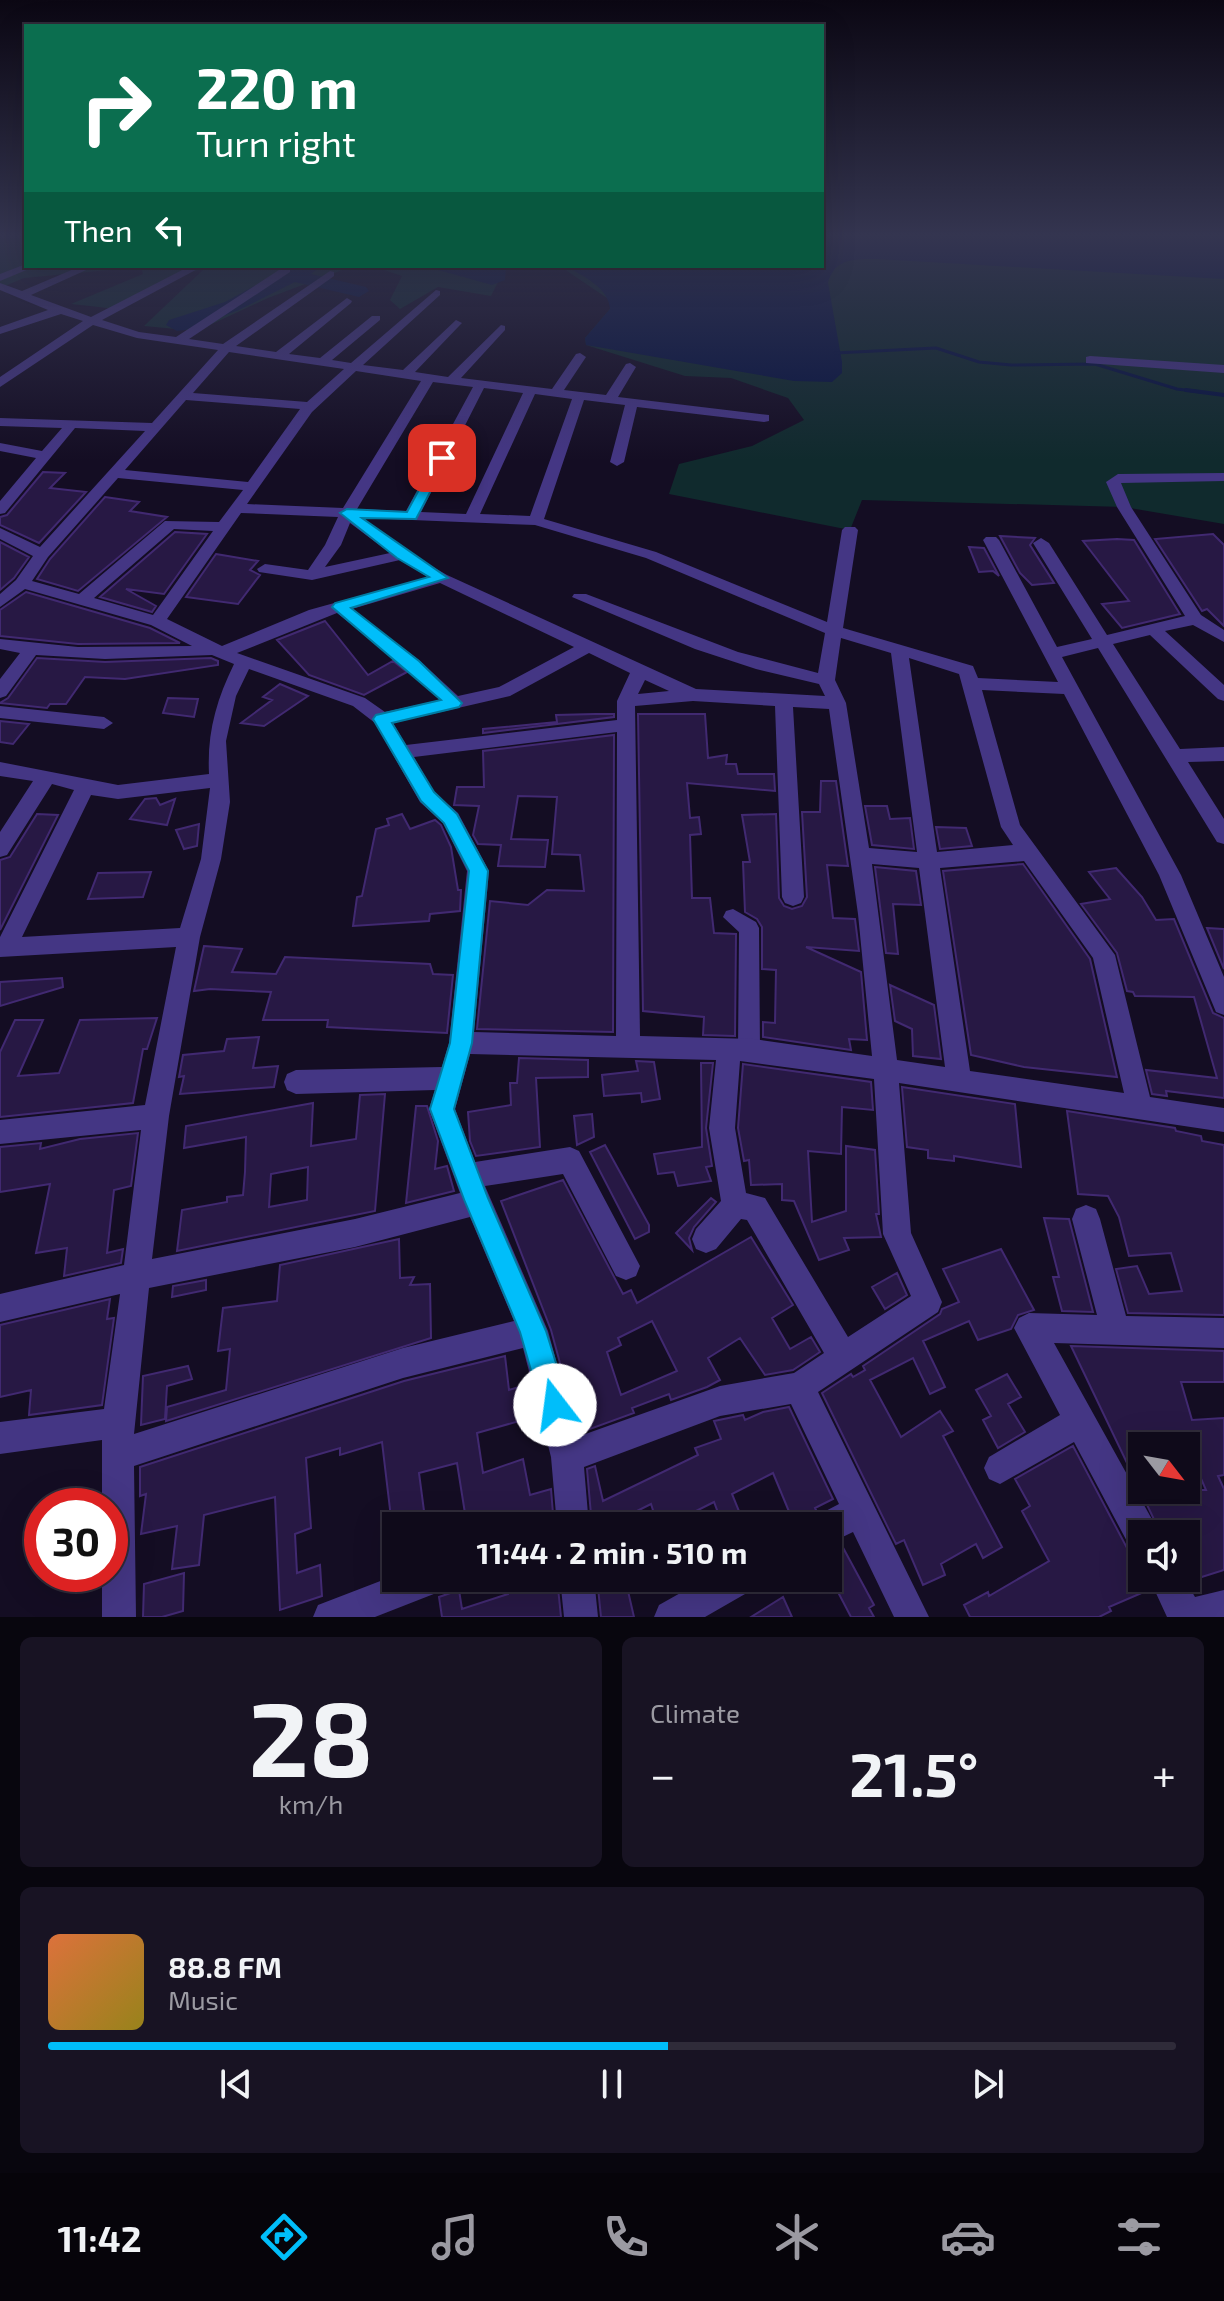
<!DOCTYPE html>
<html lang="en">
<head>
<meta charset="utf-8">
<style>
	body { margin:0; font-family:"Exo 2",sans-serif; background:#181323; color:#f1f3f6; height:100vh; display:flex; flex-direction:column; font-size:30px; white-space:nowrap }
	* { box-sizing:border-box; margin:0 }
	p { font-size:26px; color:#9b9aa2 }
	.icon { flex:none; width:44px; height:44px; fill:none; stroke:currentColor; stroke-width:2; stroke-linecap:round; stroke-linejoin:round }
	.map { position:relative; height:1617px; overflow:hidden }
	.details { display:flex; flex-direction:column; gap:20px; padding:20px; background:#08060e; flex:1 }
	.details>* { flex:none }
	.hud { position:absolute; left:24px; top:24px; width:800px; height:244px; border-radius:0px; box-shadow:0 8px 32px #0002,0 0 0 2px #2f2b39; background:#0b6e4f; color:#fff; overflow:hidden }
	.needle { width:52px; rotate:121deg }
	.buttons { position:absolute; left:1128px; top:1432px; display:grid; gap:16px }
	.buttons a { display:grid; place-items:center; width:72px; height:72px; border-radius:0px; background:#0f0a1a; box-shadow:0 8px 32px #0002,0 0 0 2px #2f2b39; font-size:40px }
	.speed { position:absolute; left:24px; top:1488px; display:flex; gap:16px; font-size:40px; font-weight:700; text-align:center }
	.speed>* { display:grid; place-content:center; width:104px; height:104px; border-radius:50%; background:#0f0a1a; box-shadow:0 8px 32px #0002,0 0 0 2px #2f2b39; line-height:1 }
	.speed .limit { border:12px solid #d22; background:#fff; color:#111 }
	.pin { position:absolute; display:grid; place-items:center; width:68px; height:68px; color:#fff; margin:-34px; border-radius:16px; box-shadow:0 4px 12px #0006 }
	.me { position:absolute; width:88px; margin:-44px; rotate:345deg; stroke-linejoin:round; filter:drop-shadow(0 0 6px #0008) }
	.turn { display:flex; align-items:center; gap:28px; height:168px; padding:0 40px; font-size:36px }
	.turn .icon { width:104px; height:104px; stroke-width:2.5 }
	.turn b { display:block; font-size:56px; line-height:68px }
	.then { display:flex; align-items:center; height:76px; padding:0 40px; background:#0003; gap:16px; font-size:30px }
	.big { font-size:60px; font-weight:700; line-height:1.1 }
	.details .card { flex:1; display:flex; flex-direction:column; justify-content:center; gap:12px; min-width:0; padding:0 28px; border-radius:12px; background:#181323 }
	.details .dial { align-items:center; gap:0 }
	.dial b { font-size:104px; line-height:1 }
	.song { display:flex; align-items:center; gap:24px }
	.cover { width:96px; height:96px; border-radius:12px; background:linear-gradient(135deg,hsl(20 70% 55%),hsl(50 70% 35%)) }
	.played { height:8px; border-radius:4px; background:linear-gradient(90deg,#00befa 55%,#2f2b39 55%) }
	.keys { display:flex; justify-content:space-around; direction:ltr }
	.heat { display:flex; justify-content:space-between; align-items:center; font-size:44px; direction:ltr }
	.details .tiles { flex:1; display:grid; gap:20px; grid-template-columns:1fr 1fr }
	.card:last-child { grid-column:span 2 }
	.trip { position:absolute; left:382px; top:1512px; width:460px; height:80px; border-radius:0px; background:#0f0a1a; box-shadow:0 8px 32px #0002,0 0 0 2px #2f2b39; font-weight:700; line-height:80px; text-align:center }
	.tab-bar { display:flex; height:128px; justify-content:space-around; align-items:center; background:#06040a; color:#9b9aa2 }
	.tab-bar .icon { width:56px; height:56px }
	.tab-bar .current { color:#00befa }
	.tab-bar b { font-size:36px; color:#f1f3f6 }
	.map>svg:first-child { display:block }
</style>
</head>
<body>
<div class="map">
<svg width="1224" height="1617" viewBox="0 0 1224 1617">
	<rect width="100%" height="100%" fill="#140d23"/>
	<path fill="#102a2d" d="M0,234H26V266H353L268,298L197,331L144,326L205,268L171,278L117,309L71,304L143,274L141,267L24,278L0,288Z
		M822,234H1224V524L1124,507L862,500L850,530L669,494L679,464L752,446L804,420L788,398L731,378L685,376L586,345L585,338L610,309V300L567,271L566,266H822Z
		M372,266H506L491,296L438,287L400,309L390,300L402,276Z"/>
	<path fill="#071441" d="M822,234H1224V279L877,259C855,259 834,258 828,283L842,362V373L832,382L794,381L586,345L585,338L610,309C609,288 583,276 566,266H822Z
		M424,266H506L505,280L492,285Z"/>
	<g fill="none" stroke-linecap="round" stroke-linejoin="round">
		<path stroke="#071441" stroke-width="3" d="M835,353L936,348L979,362L1011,365L1095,364L1177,389L1201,392"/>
		<path stroke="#071441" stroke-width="4" d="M1186,390L1224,395"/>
		<path fill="#071441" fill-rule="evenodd" d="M291,266H321L311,274L366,287L369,291L359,297L295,282L239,310L185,330L177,331L166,325L169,320L225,302Z"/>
	</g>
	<path fill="#271844" stroke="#412971" stroke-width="2" fill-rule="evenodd" d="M43,472L65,473L50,488L86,492L39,543L0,525V517L7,515Z
		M105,497L139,502L130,511L167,517L78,591L37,579L50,559Z
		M175,532L207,534L164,594L126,589L156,606L152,612L100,597Z
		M1213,534L1224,545V626L1207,609L1202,611L1155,539Z
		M1000,536L1035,538L1030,545L1054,583L1032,585L1020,573Z
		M1117,539L1134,540L1180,614L1122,628L1102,604L1129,601L1083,541Z
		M0,542L29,557L14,578L0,590Z
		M969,547L984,548L999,576L993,571L979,572Z
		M216,554L258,561L250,570L260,575L238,604L186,597Z
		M26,592L150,628L180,643L78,644L0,636V610Z
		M325,621L368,675L393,661L407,672L364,695L309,675L277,640Z
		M37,658L105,662L211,658L218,661V665L125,679L85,677L66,704H50L47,708L0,703L8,698Z
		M280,684L308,696L264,726L241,723L272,700L263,697Z
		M168,698L198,699L194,717L163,713Z
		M595,714H614V717L483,733V729L557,722L556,715Z
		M638,714H705L708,758L727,755L726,764H736L738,774H774L775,791L687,783L690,818L699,817L701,834L690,835L692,898H710L714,933L736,934L735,1036L703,1035L704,1017L643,1011Z
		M0,721L29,724L13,744L0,742Z
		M614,735L613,1032L477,1029L490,901L528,905L547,890L584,891L580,855L552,854L557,797L518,796L511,839L548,840L545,867L498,866L501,845L478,844L473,835L479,806L454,805L457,787H484L483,751Z
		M821,781H836L848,866L827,865L833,918L855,919L859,951L806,947L861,972L867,1040L849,1039L851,1050L763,1037V1022L775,1023L776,970L762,969V927L757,919L745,912L743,862H750L742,815L776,814L779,898L784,906L792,909L802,906L807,897L802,812H820Z
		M156,798L160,805L175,799L167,825L130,819L145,799Z
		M865,806H887L890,819L910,818L914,849L872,845Z
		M37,814L58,815L0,930V860L10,857Z
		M402,814L410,829L435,820L441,825L451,847L458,890H461L460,911L430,914L429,921L353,926L357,897L362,896L376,829L389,825L387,819Z
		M199,824L197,846L184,849L176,830Z
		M936,827L966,828L972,846L940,849Z
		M1023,864L1090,959L1117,1077L1024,1067L971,1055L943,871Z
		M875,867L916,871L921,905L893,904L898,954L886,953Z
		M1116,868L1142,897L1156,920L1174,919L1213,1013L1224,1018V1098L1166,1091L1167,1096L1152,1094L1146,1070L1217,1078L1194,997L1135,996L1133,992L1127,991L1117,953L1081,904L1110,899L1089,872Z
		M151,872L143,897L88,899L98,873Z
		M1207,928L1224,929V969Z
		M204,946L242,949L232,972L276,974L285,957L430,964L433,974L453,975L447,1033L327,1027L328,1020H263L271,992L210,989L194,991Z
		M62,978L63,987L0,1006V982Z
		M890,985L934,1005L941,1059L913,1056L912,1029L895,1021Z
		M157,1018L147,1049H143L133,1103L0,1117V1052L15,1020H43L18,1076L59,1073L80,1020Z
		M259,1037L253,1068L278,1066L274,1087L180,1094L184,1076L179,1077L183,1055L224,1051L227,1039Z
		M519,1058L588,1060V1077L536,1078L540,1147L476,1156L470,1141L468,1112L511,1105L510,1083H517Z
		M636,1061L654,1062L660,1099L642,1102L641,1093L604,1096L602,1075L638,1071Z
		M701,1063H713L706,1128L712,1166L706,1167L711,1181L678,1186L674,1172L658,1174L654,1154L702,1147Z
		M743,1064L871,1082L873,1110L842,1107L841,1154L808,1151L812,1222L846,1211V1146L875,1150L879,1214H876L881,1237L844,1238L849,1250L819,1260L794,1201L782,1200V1184L751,1185L749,1160L744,1161L738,1128Z
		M902,1087L1015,1104L1021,1167L954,1156V1161L928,1158V1150L907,1147Z
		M385,1094L375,1211L177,1251L182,1210L227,1202V1197L243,1195L245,1172L246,1137L184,1148L186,1126L313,1103L311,1146L356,1139L360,1095ZM308,1167L307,1200L269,1207L271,1174Z
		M416,1106H427L438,1141L435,1169L447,1166L454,1191L406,1203Z
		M1067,1111L1175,1128L1176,1131L1201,1136L1202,1141L1224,1145V1315L1128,1313L1116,1269L1137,1266L1149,1294L1182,1291L1171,1253L1129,1256L1119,1217L1108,1196L1078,1194Z
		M592,1114L594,1137L577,1145L574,1116Z
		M138,1133L131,1186L114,1190L107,1253L123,1249L121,1263L64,1276L67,1248L36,1253L50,1184L0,1192V1147L41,1143L40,1149L80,1139Z
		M605,1145L649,1225V1232L635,1239L590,1152Z
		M563,1180L623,1294L631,1290L637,1303L751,1237L793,1305L772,1318L790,1349L811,1337L820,1352L793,1370L765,1375L740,1338L708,1358L720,1380L707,1387L671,1400L669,1394L632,1408L634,1413L579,1433L551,1330L501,1201ZM652,1321L677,1371L621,1395L607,1352L621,1345L618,1338Z
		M711,1198L716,1202L694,1227L689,1238L692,1250L676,1233Z
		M1044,1218L1069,1219L1093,1312L1062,1311L1053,1277H1059Z
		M399,1239L400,1278L414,1277L410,1285L430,1284L431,1338L166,1421L167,1407L226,1390L230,1349L218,1351L223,1308L277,1301L280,1265Z
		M1001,1249L1034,1310L1018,1315L1011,1329L978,1340L969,1321L923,1341L945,1387L930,1394L913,1358L870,1380L901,1437L940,1411L953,1431L943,1436L1002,1547L983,1558L976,1544L941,1564L945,1575L923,1585L904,1540L896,1544L822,1393L851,1374L853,1377L865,1370L863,1366L940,1314L942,1309L959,1302L943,1269Z
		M897,1273L907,1295L885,1309L872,1287Z
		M206,1280V1290L172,1297L173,1286Z
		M110,1299L107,1319L114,1318L102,1405L29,1415L31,1390L0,1397V1325Z
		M1071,1346L1224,1351V1382H1181L1192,1420L1224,1418V1475L1218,1476L1224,1489V1570L1189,1581L1186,1576V1534H1161ZM1185,1442L1206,1490H1142V1444Z
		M505,1356L509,1390L529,1384L537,1416L477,1433L483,1473L523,1459L530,1495L551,1489L554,1526H467L457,1463L419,1473L426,1526H392L382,1442L340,1455V1448L306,1458L311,1528L295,1534L297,1573L320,1565L322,1596L280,1610L275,1497L204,1515L199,1565L172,1569L177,1526L141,1534L146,1494L140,1496V1467L404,1381Z
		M188,1366L192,1379L167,1386L165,1419L141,1425L143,1376Z
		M1007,1374L1021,1397L1008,1404L1025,1432L998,1448L983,1420L991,1416L976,1390Z
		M789,1407L833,1499L815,1508L817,1512L809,1526H795L773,1473L732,1494L745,1526H723L714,1502L680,1519L682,1526H658L651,1504L607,1526H592L587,1469L595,1466L603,1501L698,1455L695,1448L721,1439L714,1421L743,1415L745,1420L763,1412Z
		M1073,1446L1127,1548L1139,1553L1142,1559V1578H1146L1151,1589L1109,1607L1111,1611L1099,1617H970L964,1605L988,1592L989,1596L1049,1561L1022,1511L1030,1506L1015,1479Z
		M840,1542L874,1605L869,1608L874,1617H851L828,1573V1547Z
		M184,1573L183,1611L162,1617H143L144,1584Z
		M506,1578H557L561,1617H442L439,1597L459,1590L462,1609L508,1594Z
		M597,1578H625L634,1617H601Z
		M783,1597L792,1617H751Z"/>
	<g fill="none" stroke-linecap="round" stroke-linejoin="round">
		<path fill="#443684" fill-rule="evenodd" d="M733,909L756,922L759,928L760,1050L757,1057L749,1060L741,1057L738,1050L739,932L723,917L726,911Z"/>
		<path fill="#443684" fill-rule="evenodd" d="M26,264L36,266L0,281V274Z
			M81,266H95L31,295L91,317L190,266H203L102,320L139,332L176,337L282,268H290V272L189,339L223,344L330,271L334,272V276L236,346L276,352L347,298L352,301L351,303L289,354L320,358L372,316H380V320L332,360L351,363L436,290L440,291V295L363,365L403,370L456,320L462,323L460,325L415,372L448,377L501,325L505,326V330L461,378L552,389L576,354L580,353L586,357L564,390L606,395L626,364L630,363L636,367L618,397L769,415V421L764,422L637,407L624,462L617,466L610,462L625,405L584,400L544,519L656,552L827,622L842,530L845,527H855L858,530L843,628L973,666L978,678L1058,682L983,540L986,537H996L999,540L1057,647L1092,639L1033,543L1041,538L1049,543L1107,635L1185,616L1117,507L1106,482L1118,474L1224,473V481L1121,483L1131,507L1201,615L1224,630V642L1193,625L1165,631L1224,685V701L1218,699L1150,635L1113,644L1180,749L1224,747V761L1188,762L1224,819V844L1217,842L1098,648L1062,657L1181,875L1224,977V1015L1216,1012L1159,875L1064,694L982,690L1020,825L1115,955L1150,1097L1224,1108V1132L899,1083L911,1233L942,1302L938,1312L818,1392L929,1617H894L853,1532L828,1544V1526H812L816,1516L839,1504L791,1404L720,1416L584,1467L589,1526H557L551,1457L523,1348L403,1378L134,1466L136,1617H102V1574H110V1506H102V1440L0,1454V1422L104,1409L120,1294L0,1322V1294L124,1265L141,1130L0,1144V1120L145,1105L176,947L0,957V937L74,790L52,784L7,855L0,857V832L33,781L0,776V762L118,785L209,774C207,733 216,701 234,664L212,655L105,659L36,655L6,696L0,698V679L20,653L0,649V639L78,647L192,646L151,625L25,589L0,607V594L16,580L33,556L0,539V528L40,547L145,431L75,428L5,513L0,514V501L36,458L0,451V443L42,451L62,428L0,426V418L152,423L218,350L137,338L93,325L0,387V377L83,321L61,314L0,334V327L48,310L0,290V283L22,291ZM229,352L344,369L307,402L193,393ZM356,371L421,381L343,508L247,504L312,412ZM433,382L473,387L406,511L357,509ZM484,388L523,393L466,514L421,512ZM535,394L572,399L530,516L480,514ZM186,400L300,409L248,482L125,470ZM118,478L243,490L219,522L165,521L79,594L32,581L48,557ZM241,513L338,517L325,545L308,570L265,564L257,569L259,572L312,580L400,560L428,577L309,610L222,646L167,619ZM363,518L535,525L646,558L825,633L818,673L738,652L586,594H574L572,597L695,649L756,669L819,684L825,696L696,689L447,575L407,552ZM350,523L390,553L325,567L341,545ZM174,529L213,531L153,615L94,598ZM440,583L574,647L499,687L458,696L420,661L352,609ZM337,613L408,669L440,700L385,712L365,698L237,653ZM841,638L891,653L917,852L869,848L846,703L835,680ZM589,653L630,673L617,701V720L406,745L393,723L510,696ZM909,658L959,674L1001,827L1013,845L937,852ZM249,669L353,706L375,723L420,802L443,823L467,871L449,1043L442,1067L296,1070L287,1074L284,1082L287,1090L296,1094L435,1090L429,1109L460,1193L355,1219L152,1259L169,1116L200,937L221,859L230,802L226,741L236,696ZM645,680L669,691L638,694ZM693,701L775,706L782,897L785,903L793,906L801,903L804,897L793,707L829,709L858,914L872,1056L754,1039L640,1036L635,706ZM617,732L616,1036L474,1032L489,871L458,813L434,792L414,757ZM210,788L201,859L180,928L22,937L91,795L118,799ZM1024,861L1093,958L1124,1093L970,1071L940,868ZM872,864L919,868L945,1067L897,1060ZM470,1054L716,1060L709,1128L721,1201L696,1229L692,1239L696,1249L706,1253L716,1249L741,1219L747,1220L824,1353L794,1373L720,1386L577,1437L548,1331L485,1186L563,1174L616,1276L626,1280L636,1276L640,1266L579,1151L570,1147L475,1162L455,1109ZM740,1061L874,1079L883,1234L911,1296L848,1337L765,1198L746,1193L735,1128ZM470,1217L514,1321L403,1348L134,1434L149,1288L355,1247Z
			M1090,356L1224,365V373L1086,363V357Z
			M0,706L104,717L113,723L104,729L0,718Z
			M1086,1205L1096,1209L1100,1219L1126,1316L1224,1318V1348L1054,1343L1154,1523L1158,1534H1142V1551L1130,1547L1074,1442L1000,1484L989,1479L984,1468L989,1457L1060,1415L1014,1328L1019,1318L1029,1313L1097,1315L1072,1219L1076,1209Z
			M396,1575V1578H449L444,1590L375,1617H313L318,1605Z
			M560,1578H594L598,1617H564Z
			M707,1578H757L752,1590L705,1617H654L659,1605Z
			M1149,1578H1184L1195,1597L1224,1590V1617H1167Z"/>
	</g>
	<linearGradient id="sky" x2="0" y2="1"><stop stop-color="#0b0713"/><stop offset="0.51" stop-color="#343550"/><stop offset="1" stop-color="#343550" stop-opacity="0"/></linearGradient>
	<rect width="1224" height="461" fill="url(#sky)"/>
	<path fill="#00befa" stroke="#007ca2" stroke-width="2" d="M442,454L448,458L416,519L362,518L448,578L351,608L419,661L462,703L459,707L392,723L434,792L457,814L488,871L472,1043L454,1109L488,1198L546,1331L569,1405L564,1415L555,1419L545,1415L541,1405L520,1332L465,1202L430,1109L450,1043L469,871L444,823L421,801L373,719L376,715L441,700L332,607L335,603L429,577L397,558L340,513L347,509L407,512L436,458Z"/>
</svg>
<div class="buttons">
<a><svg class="needle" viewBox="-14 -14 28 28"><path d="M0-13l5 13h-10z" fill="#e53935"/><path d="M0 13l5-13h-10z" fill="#9b9aa2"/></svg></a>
<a><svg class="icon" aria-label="sound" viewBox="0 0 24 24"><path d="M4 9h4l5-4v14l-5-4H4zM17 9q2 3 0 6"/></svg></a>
</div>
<div class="speed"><div class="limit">30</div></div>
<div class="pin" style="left:442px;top:458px;background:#d93025"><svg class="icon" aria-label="arrive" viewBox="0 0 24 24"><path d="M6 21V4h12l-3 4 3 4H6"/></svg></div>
<svg class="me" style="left:555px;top:1405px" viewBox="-20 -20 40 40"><circle r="19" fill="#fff"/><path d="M0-13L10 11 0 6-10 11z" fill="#00befa"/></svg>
<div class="trip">11:44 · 2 min · 510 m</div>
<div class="hud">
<div class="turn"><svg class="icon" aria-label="right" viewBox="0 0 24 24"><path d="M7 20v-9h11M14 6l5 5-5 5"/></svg><div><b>220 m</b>Turn right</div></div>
<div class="then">Then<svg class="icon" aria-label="left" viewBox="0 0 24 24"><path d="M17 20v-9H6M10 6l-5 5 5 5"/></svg></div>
</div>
</div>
<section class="details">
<div class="tiles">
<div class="card dial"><b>28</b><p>km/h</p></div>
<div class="card"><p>Climate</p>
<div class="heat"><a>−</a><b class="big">21.5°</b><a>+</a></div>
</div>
<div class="card">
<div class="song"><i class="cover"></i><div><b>88.8 FM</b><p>Music</p></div></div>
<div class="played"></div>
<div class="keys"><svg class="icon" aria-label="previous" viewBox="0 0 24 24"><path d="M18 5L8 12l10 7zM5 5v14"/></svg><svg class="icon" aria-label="pause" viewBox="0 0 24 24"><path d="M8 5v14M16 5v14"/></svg><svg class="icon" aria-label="next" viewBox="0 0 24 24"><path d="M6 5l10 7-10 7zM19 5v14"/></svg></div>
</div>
</div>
</section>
<nav class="tab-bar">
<b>11:42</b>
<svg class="icon current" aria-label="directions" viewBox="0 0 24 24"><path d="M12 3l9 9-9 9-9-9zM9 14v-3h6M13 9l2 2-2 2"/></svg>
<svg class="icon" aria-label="music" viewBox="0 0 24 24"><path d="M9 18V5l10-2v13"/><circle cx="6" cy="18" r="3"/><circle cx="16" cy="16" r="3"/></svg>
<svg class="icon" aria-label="phone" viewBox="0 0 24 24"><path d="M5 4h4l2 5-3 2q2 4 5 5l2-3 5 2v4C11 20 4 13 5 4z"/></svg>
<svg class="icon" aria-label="climate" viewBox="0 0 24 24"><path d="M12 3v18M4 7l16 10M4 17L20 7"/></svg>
<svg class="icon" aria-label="car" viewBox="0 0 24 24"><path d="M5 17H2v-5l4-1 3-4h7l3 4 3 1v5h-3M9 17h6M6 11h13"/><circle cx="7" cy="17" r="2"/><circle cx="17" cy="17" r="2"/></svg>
<svg class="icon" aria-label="filters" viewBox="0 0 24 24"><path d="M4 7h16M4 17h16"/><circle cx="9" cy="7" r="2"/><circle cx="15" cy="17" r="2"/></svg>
</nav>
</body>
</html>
